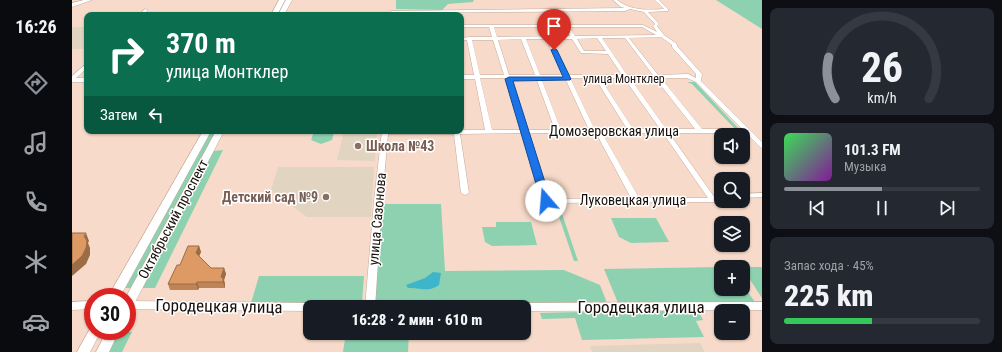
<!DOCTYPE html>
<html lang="ru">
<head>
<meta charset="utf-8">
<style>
	body { margin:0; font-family:"Roboto Condensed",sans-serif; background:#242831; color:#f1f3f6; height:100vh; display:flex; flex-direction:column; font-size:15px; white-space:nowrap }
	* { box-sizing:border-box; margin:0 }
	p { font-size:13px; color:#9ea1a6 }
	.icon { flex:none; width:22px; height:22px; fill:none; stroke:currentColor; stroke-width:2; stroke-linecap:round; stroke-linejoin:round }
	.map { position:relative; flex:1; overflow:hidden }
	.side { display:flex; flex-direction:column; gap:8px; padding:8px; background:#0d0f14; width:240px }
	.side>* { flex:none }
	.top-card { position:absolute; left:12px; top:12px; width:380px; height:122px; border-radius:8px; box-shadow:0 1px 3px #0004; background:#0b6e4f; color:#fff; overflow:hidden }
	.fabs { position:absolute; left:642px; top:128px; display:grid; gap:8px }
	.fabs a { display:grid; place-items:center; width:36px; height:36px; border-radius:8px; background:#171b24; box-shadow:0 1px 3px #0004; font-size:20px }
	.speed { position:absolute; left:12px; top:288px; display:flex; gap:8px; font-size:20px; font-weight:700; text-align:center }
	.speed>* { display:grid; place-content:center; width:52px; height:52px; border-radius:50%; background:#171b24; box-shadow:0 1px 3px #0004; line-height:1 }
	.speed .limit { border:6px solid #d22; background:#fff; color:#111 }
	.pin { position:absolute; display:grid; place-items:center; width:34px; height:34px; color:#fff; margin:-41px -17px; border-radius:50% 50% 50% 0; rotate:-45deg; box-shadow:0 0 4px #0007 }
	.pin .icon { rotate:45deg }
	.me { position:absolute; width:44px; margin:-22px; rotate:342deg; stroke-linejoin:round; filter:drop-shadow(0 0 3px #0008) }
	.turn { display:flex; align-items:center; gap:14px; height:84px; padding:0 16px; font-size:18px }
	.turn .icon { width:52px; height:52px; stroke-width:2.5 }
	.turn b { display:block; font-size:28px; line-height:34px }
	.then { display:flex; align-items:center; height:38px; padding:0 16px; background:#0003; gap:8px; font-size:15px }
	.big { font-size:30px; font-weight:800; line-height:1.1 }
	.side .tile { flex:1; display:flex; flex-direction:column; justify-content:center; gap:6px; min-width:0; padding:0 14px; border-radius:8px; background:#242831 }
	.side .dial { align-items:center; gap:0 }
	.dial svg { height:104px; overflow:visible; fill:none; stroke:#363941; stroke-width:7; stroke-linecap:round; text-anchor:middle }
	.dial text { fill:#f1f3f6; stroke:none }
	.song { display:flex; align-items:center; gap:12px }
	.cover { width:48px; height:48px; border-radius:6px; background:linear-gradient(135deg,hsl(130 70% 55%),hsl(290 70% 35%)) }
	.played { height:4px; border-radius:2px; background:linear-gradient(90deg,#8c9099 50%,#363941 50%) }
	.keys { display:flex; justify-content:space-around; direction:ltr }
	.charge { height:6px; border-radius:3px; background:linear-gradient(90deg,#34c759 45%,#363941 0) }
	.trip { position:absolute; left:231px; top:300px; width:228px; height:40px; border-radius:8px; background:#171b24; box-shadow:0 1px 3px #0004; font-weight:800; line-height:40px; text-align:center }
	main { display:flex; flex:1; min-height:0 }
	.menu { display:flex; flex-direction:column; width:72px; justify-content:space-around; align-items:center; background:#090b0e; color:#9ea1a6 }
	.menu .icon { width:28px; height:28px }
	.menu .on { color:#8c9099 }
	.menu b { font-size:18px; color:#f1f3f6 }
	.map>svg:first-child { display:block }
</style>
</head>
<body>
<main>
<nav class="menu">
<b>16:26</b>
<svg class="icon on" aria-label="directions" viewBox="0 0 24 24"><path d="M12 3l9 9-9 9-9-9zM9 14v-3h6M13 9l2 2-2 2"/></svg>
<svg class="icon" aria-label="music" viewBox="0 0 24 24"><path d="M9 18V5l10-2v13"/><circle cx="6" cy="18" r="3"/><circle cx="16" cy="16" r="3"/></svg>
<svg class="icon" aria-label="phone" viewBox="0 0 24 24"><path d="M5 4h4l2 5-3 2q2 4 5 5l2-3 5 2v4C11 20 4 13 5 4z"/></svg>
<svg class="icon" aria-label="climate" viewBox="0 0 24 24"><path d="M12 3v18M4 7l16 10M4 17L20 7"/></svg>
<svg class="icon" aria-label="car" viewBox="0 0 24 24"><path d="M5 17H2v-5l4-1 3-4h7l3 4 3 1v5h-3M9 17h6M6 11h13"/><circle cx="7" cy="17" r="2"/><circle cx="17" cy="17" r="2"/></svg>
</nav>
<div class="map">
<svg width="690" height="352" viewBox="0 0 690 352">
	<rect width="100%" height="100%" fill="#f7dac9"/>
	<path fill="#e1d5c1" d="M0,27H15V49H0Z
		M272,131H305L303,161L265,160Z
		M206,167H302L299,217H235L199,190Z
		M628,343L633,352H520L518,346Z"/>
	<path fill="#8dd1b0" d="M324,0H402L401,2L376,4L370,10L324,9Z
		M644,0H690V29Z
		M615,82H623L668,130H664L620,84Z
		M139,131H144L60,288H53Z
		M242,131H262L260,140L249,144L239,140Z
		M151,150L83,288H70L141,151Z
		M310,204H369L373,271L492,270L528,285L535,303L303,304Z
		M483,205H487L506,261H502Z
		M539,218H584L597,242L559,243L547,237Z
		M424,222H459L465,245L420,246L413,242L410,227H424Z
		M649,267V289H671V285L683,302L546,303L532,269Z
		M671,267H690V298L671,269Z
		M187,276H292L290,303H179Z
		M625,309L631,320L624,321L632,337L510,340L503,318L470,319L468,313Z
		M45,332H60L50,352H35Z
		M274,333H337L336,352H271Z"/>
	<path fill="#3fb5cb" d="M361,272L369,273L367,285C357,293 348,287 336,288L334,285L353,278Z"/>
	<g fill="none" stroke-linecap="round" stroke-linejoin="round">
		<defs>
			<path id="minor" d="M541,0H545C559,11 575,10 592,9L583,0H587L596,9V11L576,12L587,24L585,26L592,35L605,44V46L630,74L629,81L690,142V148L688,147L674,133H597L643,198H649V201L652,202L471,203L450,133L388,134L397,193L393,195L389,193L382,134H316L310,201L303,307H293L302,201L310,131H389V130H413L403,79H389V75H402L395,40H389V38L397,37H420L417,27H389V25H571L585,32L581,26L583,24L572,12L558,9L553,11L322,13L321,15H317L319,11L553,8L549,7ZM422,27H493L498,36L425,37ZM497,27H570L584,35L503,36ZM589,37L600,45V47L624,74V78L616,74L586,75L557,38ZM525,38L534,51H512L505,39ZM530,38H553L581,75H555ZM449,39L463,75H437L426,40ZM454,39H474L491,75H468ZM479,39H500L509,53L536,54L550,75H497ZM400,40H421L432,75H408ZM408,78H433L449,130H420ZM438,78H464L483,130H455ZM469,78H493L517,130H489ZM498,78H523L555,129L523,130ZM528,78H552L588,129H561ZM558,78H583L623,129H594ZM589,78H615L624,82L670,129H630ZM456,133H524L559,198L477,199ZM530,133H591L636,198H567Z
				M73,9L76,10L71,15H67Z
				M15,63V68L4,78H15V82H0V76Z
				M690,193V197L671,198V194Z
				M21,301V309L0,310V302Z
				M55,301L238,303L241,304L243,307H238V311L55,309Z
				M690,302V310L452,311V307H443L445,304L448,303Z"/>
			<path id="major" d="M12,0H20L0,7V3Z
				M207,0H213L205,15H199Z
				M214,0H220L212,15H206Z
				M131,131H139L48,297H36Z
				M144,131H152L59,310L55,312L54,297Z
				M19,327H21V331H29L18,352H5Z
				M35,331H47L37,352H24Z"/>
		</defs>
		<use href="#minor" stroke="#c6aa9b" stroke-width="1"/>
		<use href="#major" stroke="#c6aa9b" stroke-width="1"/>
		<use href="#minor" fill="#fff" fill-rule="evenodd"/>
		<use href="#major" fill="#fff" fill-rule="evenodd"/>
	</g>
	<path fill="#be8456" d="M127,246L129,252L127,256L139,268H152L154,274L152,280L153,284V288H127L126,290H98L96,284L108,265Z"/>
	<path fill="#9b6c46" d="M14,233L17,241L16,243L18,248V255L14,264L0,276V265Z
		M127,246L129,252L126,259L124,253Z
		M152,268L154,274L152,280L153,284V288L149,277Z
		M125,282L127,288L126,290L124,284Z"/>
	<path fill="#dd9a64" stroke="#9b6c46" d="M0,233H14L12,236L15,241L14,248L10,256L0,265Z
		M116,246H127L124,253L139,268H152L149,277L151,278V282H125L124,284H96L105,265H108Z"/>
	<path fill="#1a73e8" stroke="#114b97" d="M482,48L485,50L499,79L498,80L441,81L479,201L474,204L469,201L433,79L437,77H491L479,50Z"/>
	<g fill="#8d6e63" stroke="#fff" stroke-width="1.5">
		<circle cx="286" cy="146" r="4"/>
		<circle cx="254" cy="197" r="4"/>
	</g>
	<g text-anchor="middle" stroke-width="3" stroke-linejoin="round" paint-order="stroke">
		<g font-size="12" fill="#190f0a" stroke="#fff">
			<text x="552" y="83">улица Монтклер</text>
		</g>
		<g font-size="14" fill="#190f0a" stroke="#fff">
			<text x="542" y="136">Домозеровская улица</text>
			<text x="561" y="205">Луковецкая улица</text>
			<text transform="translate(101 219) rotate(-62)" y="5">Октябрьский проспект</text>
			<text transform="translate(305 219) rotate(-85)" y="5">улица Сазонова</text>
		</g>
		<g font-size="14" font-weight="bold" fill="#785e54" stroke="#fff" text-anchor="start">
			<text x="294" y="151">Школа №43</text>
			<text x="246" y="202" text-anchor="end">Детский сад №9</text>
		</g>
		<g font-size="17" fill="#190f0a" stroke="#fff">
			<text transform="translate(147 306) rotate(1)" y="6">Городецкая улица</text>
			<text x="569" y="313">Городецкая улица</text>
		</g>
	</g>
</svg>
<div class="fabs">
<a><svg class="icon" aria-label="sound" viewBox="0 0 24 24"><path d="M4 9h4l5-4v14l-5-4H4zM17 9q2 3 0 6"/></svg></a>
<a><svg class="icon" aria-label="search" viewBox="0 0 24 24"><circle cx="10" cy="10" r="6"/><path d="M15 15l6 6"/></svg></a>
<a><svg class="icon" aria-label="layers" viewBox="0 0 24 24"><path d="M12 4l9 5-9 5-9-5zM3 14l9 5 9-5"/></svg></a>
<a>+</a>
<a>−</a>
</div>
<div class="speed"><div class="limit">30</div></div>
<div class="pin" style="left:482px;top:50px;background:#d93025"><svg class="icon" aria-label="arrive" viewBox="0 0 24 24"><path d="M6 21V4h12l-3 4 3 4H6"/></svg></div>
<svg class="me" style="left:474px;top:201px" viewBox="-20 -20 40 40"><circle r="19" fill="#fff"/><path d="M0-13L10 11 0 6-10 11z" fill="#1a73e8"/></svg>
<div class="trip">16:28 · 2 мин · 610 m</div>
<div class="top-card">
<div class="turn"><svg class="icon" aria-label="right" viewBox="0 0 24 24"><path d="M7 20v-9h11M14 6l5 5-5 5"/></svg><div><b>370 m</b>улица Монтклер</div></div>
<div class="then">Затем<svg class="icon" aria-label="left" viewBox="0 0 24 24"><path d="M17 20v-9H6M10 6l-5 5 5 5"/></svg></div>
</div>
</div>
<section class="side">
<div class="tile dial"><svg viewBox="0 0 100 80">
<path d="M14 69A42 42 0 1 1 86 69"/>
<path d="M14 69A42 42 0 0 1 9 37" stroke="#8c9099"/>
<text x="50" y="56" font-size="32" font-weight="700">26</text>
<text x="50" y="72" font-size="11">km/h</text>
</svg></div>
<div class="tile">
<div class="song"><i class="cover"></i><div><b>101.3 FM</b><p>Музыка</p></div></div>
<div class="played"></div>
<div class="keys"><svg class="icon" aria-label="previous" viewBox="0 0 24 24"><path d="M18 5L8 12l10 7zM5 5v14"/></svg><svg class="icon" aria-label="pause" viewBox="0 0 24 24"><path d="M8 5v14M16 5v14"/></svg><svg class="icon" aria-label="next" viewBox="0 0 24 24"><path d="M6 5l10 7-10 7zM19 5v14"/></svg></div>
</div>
<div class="tile"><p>Запас хода · 45%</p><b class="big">225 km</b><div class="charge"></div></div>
</section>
</main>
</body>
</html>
